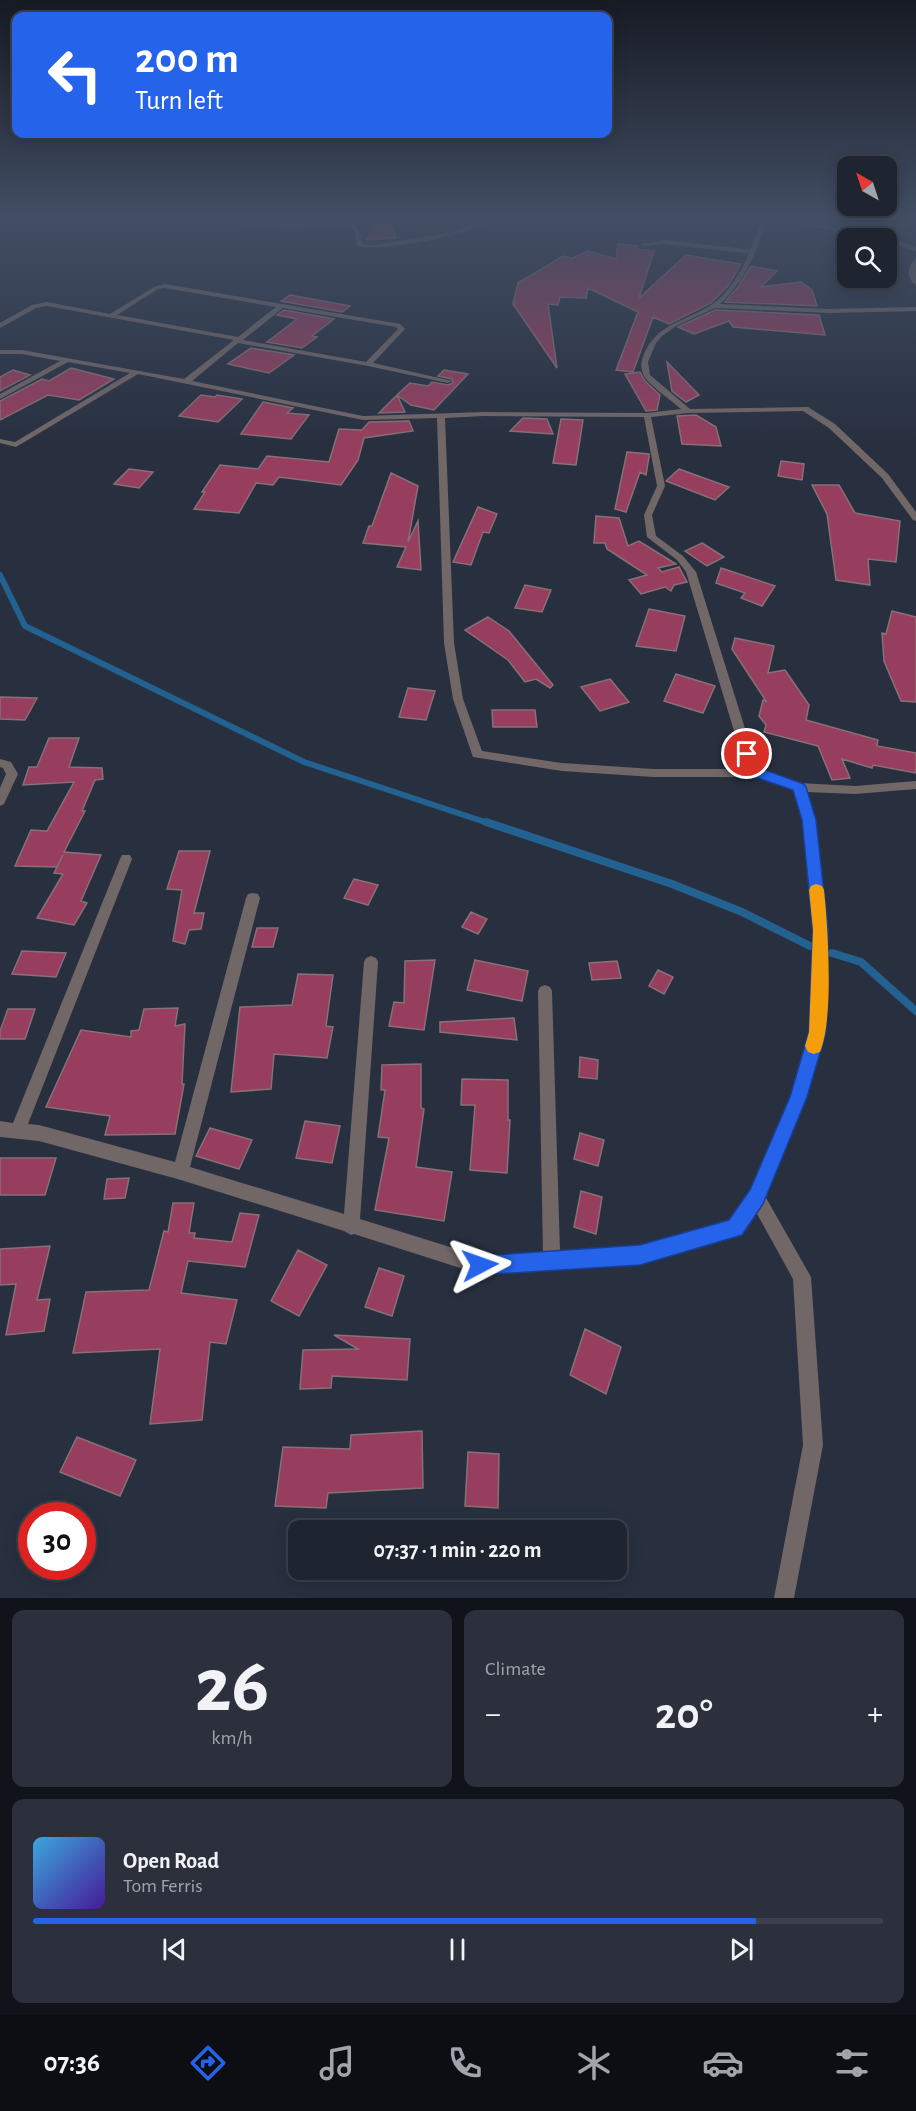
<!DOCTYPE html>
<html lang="en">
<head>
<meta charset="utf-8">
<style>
	body { margin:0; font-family:"Alegreya Sans",sans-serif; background:#2b303c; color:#f1f3f6; height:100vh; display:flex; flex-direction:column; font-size:22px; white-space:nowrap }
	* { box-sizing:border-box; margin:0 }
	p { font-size:20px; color:#a1a4ab }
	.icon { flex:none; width:33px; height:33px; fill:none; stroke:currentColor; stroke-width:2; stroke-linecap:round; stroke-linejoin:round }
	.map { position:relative; height:1598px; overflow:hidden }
	.side { display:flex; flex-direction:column; gap:12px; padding:12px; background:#10141a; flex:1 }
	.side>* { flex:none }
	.guide { position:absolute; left:12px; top:12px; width:600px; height:126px; border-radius:12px; box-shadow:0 3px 15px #0003,0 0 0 2px #3c414c; background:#2563eb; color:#fff; overflow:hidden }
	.needle { width:39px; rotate:321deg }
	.fabs { position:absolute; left:837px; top:156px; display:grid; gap:12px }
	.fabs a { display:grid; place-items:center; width:60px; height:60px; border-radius:12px; background:#1e2430; box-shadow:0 3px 15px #0003,0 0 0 2px #3c414c; font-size:30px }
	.speed { position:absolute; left:18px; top:1502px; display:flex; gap:12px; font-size:30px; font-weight:700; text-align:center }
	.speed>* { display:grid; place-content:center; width:78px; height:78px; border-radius:50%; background:#1e2430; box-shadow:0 3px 15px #0003,0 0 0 2px #3c414c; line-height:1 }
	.speed .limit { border:9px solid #d22; background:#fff; color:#111 }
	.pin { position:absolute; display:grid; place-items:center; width:51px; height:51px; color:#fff; margin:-26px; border:3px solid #fff; border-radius:50%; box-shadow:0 2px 6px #0007 }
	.me { position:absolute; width:66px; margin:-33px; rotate:86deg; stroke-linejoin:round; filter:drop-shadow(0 0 4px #0008) }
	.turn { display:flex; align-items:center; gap:21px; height:126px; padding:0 24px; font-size:27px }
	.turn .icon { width:78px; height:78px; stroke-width:2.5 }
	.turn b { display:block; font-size:42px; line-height:51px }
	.big { font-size:45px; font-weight:700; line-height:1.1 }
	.side .card { flex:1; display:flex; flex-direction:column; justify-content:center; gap:9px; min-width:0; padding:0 21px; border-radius:12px; background:#2b303c }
	.side .dial { align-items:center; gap:0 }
	.dial b { font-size:78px; line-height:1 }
	.song { display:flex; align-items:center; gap:18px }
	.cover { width:72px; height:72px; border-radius:9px; background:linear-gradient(135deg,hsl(200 70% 55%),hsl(260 70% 35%)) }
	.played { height:6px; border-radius:3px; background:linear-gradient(90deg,#2563eb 85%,#3c414c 85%) }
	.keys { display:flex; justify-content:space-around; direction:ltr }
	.heat { display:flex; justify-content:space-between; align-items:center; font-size:33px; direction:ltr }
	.side .tiles { flex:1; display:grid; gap:12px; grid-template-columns:1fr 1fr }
	.card:last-child { grid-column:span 2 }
	.trip { position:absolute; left:288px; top:1520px; width:339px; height:60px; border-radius:12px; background:#1e2430; box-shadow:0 3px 15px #0003,0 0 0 2px #3c414c; font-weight:700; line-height:60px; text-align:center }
	.dock { display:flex; height:96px; justify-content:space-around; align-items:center; background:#0c0e13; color:#a1a4ab }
	.dock .icon { width:42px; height:42px }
	.dock .current { color:#2563eb }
	.dock b { font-size:27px; color:#f1f3f6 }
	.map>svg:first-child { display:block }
</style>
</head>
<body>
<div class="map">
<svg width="916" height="1598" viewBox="0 0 916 1598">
	<rect width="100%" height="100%" fill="#283040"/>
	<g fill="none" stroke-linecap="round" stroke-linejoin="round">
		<path stroke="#226190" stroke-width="6" d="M0,575L25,626L304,762L491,824"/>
		<path stroke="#226190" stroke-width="8" d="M486,822L672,884L742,912L810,946
			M832,953L861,962L916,1011"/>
	</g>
	<path fill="#973e5e" stroke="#877076" stroke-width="1.5" d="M378,222L391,223L396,238L366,240Z
		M618,244L637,246V249L654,251L639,298L686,255L741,264L728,286L711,303L669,324L653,317L633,372L616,370L638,312L588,288L586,298L560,297L558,305L548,304L557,368L513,304L518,283L563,256L572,258L588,251L616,259Z
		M751,266L777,271L761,287L801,282L812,290L817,306L725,302L738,287Z
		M290,295L350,306L342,312L281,301Z
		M284,310L334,319L312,336L317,337L302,348L267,342L297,319L277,315Z
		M715,310L819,315L825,335L733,327L729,321L694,334L678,327Z
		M251,348L294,355L269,373L228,364Z
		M667,362L699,395L686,402L672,391Z
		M71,368L114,379L79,400L48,395L0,420V401L42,379L49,381Z
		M13,370L30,375L0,391V377Z
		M444,370L468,374L434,410L411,405L397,395L410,383L428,386L432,382L448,385L453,383L452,379L438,376Z
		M640,372L645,381L660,395L657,410L646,411L625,374Z
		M201,395L215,397L217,395L242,399L218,422L179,416Z
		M397,395L405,412L379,413Z
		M263,402L293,408L287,413L309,415L291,439L241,434Z
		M696,415L716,427L721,446L682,444L677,416Z
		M523,418L547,419L553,434L510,431Z
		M561,419L583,420L576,465L553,463Z
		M409,421L413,431L364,438L358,460L341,485L279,477L273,485L256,483L239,513L194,509L205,492H202L220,465L258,469L267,456L329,462L339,429L362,430L369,422Z
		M627,452L649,454V457L646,475L640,472L626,512L615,509Z
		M781,461L804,464L802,480L778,476Z
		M129,469L153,472L139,488L114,484Z
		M679,469L729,487L715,500L666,481Z
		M391,473L418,486L408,542L418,521L421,570L397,567L406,547L363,543L369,526H372Z
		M812,485H839L855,513L900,521L896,562L868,559L870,585L836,580L827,514Z
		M478,507L497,514L489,533L483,532L471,565L453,562Z
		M596,516L619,518L628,546L639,541L676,564L658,568L662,572L679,567L687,582L674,585L671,591L665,587L641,594L629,580L647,575L607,549L605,543H594Z
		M702,543L724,557L707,566L685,551Z
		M721,568L775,586L762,606L741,598L745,593L716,583Z
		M525,585L551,590L542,612L515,608Z
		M649,609L685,616L676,651L636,646Z
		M892,611L916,617V702L901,701L884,661L882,633L886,634Z
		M488,617L509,631L553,685L550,688L536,679L525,682L508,660L465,630Z
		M735,638L774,646L768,673L785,670L809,705L806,720L878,740L877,746L916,753V773L873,765L872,768L842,759L850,778L832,780L818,746L764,732L766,725L759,716L763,700L766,701L732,649Z
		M676,674L715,686L703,713L664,701Z
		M610,679L629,702L600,711L581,687Z
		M408,688L435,691L426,720L399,717Z
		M0,697L37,698L25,720L0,719Z
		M492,710H535L537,727H493Z
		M49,738H79L69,767L102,768L103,779L95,780L82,811H85L64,852L101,855L81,901L87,903L74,925L37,918L63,874L54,873L63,855L57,867L15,866L31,830L47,831L74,782L23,785L29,767H37Z
		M179,851H210L194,913H204L201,929L189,930L185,944L173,941L182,890L167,889Z
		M354,879L378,885L368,905L344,898Z
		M471,912L487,919L478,934L462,927Z
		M257,928H278L273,947H252Z
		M22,951L66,953L56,977L12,974Z
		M435,960L424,1030L389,1026L394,1002L404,1003L405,961Z
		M475,960L528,971L522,1001L467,990Z
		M617,961L621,978L592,980L589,963Z
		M658,970L673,977L664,994L649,986Z
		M298,974L333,975L326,1026L333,1027L327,1058L274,1054L271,1089L231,1092L240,1007L292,1005Z
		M178,1008L175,1026L185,1024L182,1084H184L175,1134L105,1135L110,1116L46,1107L81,1030L131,1037V1031L139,1030L144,1009Z
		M8,1009H35L25,1039H0V1031Z
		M514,1018L517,1040L440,1032V1022Z
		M580,1057L598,1060L597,1079L579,1077Z
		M421,1064V1108L424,1109L416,1167L452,1172L444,1221L375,1210L389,1138L378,1137L385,1090H381L382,1065Z
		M462,1079L508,1080V1120H510L507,1173L470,1170L475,1105H461Z
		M305,1121L340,1126L332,1163L296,1158Z
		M210,1128L252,1140L239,1169L196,1156Z
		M580,1133L604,1140L598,1166L574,1159Z
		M0,1158H56L45,1195H0Z
		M129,1178L125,1198L104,1199L107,1179Z
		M581,1191L602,1197L596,1234L574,1227Z
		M173,1203H194L189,1233H195L194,1238L232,1242L240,1213L259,1215L245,1267L188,1261L181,1293L237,1300L226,1344L210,1342L202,1420L150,1424L160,1349L73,1353L86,1292L149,1290L164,1231L168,1232Z
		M50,1246L37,1300L50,1299L44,1331L6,1335L16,1284L0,1285V1249Z
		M298,1250L327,1265L299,1316L271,1301Z
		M379,1268L404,1276L392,1316L365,1307Z
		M585,1329L621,1347L606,1394L570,1375Z
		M334,1335L410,1339L407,1380L332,1376L331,1388L300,1389L303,1350L358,1349Z
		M422,1431L423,1488L328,1493L326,1508L275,1506L283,1447L350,1449L351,1435Z
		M77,1437L136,1460L120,1496L60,1472Z
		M468,1452L499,1454L498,1508L465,1506Z"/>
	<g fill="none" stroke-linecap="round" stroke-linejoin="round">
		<path stroke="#5e6573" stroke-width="2" stroke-dasharray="2 2" stroke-linecap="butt" d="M888,227L890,219"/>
		<path fill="#726767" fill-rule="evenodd" d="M666,240L753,250L756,252L753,254L666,244L644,246L641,244Z"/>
		<path fill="#726767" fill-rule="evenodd" d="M229,219L270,223L353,222L361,233L362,244L373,245L453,232L487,219H494C470,235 385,252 357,246L355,233L351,226C322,226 252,233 229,219Z
			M762,219H780L885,236L916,247V251L886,241V238L768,219C757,250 745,282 720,304L830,309L916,307V311L830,313L715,308L676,326L662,336L656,343L648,362L650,375L690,409L808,407L835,424L888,474L916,512V521L913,520L882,478L829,428L803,411L688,413L651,417L665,486L652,515L656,536L683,556L696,572L753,754L761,770L799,783L855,786L916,781V789L855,794L806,792L815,820L828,930L825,1032L806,1097L765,1196L811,1277L823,1445L794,1598H774L803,1445L793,1279L756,1212L741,1234L641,1264L479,1274L354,1234L351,1235L344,1231L181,1180L39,1141L0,1137V1121L13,1123L120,859L122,855H130L132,859L28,1124L39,1125L175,1162L246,898L248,894L253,893L258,894L260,898L190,1167L344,1214L364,962L366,958L371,956L376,958L378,962L360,1219L479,1256L543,1252L538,991L540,987L545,985L550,987L552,991L560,1251L641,1246L730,1221L750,1191L790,1097L811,1032L814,930L803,820L794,790L757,777H653L562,771L473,757L453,699L444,643L437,418L363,420L138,374L16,447L0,443V439L15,442L130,373L68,362L0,399V394L60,361L22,354H0V350H22L184,379L234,340L47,306L36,308L0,328V323L32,305L47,302L110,314L154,287L165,284L400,324L405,329L404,330L373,363L452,381L448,383L368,366L238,343L192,381L363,416L484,412L647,413L681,409C673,402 648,384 644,376C640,369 641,361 644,354C660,317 696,322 722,296C743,275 752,246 762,219ZM165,288L276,307L238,337L117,315L158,289ZM283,308L396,327L398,329L366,362L243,340ZM484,416L644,417L657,486L644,515L647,537L677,560L686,572L741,754L749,769H653L562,763L482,751L463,699L454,643L445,418Z
			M916,259V285C906,279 907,266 916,259Z
			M0,759L11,762L18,774L4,804L0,806V788L6,774L3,768L0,767Z"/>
	</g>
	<linearGradient id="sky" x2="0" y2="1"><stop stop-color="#161a23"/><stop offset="0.49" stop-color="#424e64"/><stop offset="1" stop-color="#424e64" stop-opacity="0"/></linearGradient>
	<rect width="916" height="443" fill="url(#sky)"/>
	<path fill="#2563eb" stroke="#184099" stroke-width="1.5" d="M747,750L752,751L762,769L804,784L806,787L816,820L828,930L826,1032L807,1097L763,1204L742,1235L640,1265L480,1275L473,1272L470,1265L473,1258L480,1256L640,1245L729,1220L750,1190L790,1097L809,1032L813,930L802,820L793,790L752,776L741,754Z"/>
	<path fill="#f59e0b" d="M816,884L822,886L824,890C828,928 834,1019 820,1052L814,1054L808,1052L805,1046L809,1032L813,930L809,890L811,886Z"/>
</svg>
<div class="fabs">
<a><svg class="needle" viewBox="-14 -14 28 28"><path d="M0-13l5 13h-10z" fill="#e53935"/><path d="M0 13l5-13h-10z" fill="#a1a4ab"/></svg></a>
<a><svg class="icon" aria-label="search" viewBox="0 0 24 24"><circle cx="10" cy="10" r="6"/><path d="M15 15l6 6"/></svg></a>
</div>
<div class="speed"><div class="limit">30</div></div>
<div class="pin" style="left:747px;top:754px;background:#d93025"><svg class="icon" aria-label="arrive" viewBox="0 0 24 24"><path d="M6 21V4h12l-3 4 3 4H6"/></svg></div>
<svg class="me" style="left:480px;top:1265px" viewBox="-20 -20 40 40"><path d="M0-17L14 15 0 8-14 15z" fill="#2563eb" stroke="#fff" stroke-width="4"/></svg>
<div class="trip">07:37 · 1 min · 220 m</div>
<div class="guide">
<div class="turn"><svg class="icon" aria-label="left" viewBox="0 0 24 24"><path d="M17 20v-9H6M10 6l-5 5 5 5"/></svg><div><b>200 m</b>Turn left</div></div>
</div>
</div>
<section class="side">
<div class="tiles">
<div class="card dial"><b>26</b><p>km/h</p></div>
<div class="card"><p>Climate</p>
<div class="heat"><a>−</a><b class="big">20°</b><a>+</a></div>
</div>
<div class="card">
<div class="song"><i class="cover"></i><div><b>Open Road</b><p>Tom Ferris</p></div></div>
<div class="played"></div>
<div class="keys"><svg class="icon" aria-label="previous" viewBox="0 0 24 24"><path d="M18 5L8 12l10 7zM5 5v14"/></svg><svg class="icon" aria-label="pause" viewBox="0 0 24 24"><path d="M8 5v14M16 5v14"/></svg><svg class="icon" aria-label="next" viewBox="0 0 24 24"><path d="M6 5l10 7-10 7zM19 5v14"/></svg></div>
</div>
</div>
</section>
<nav class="dock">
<b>07:36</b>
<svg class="icon current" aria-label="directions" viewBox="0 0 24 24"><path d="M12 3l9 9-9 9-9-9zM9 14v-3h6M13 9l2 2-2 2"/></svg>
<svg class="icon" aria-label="music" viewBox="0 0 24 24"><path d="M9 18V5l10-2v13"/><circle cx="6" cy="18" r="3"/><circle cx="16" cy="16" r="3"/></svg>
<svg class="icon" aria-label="phone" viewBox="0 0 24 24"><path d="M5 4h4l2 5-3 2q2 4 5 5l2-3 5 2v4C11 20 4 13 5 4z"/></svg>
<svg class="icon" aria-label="climate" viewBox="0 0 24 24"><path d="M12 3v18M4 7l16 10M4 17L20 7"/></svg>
<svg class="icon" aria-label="car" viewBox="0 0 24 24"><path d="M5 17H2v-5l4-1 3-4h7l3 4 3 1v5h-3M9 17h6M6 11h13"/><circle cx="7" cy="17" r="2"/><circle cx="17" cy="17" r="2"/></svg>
<svg class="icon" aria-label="filters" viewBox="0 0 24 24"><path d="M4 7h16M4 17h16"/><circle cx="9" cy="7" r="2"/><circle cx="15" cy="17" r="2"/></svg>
</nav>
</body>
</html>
